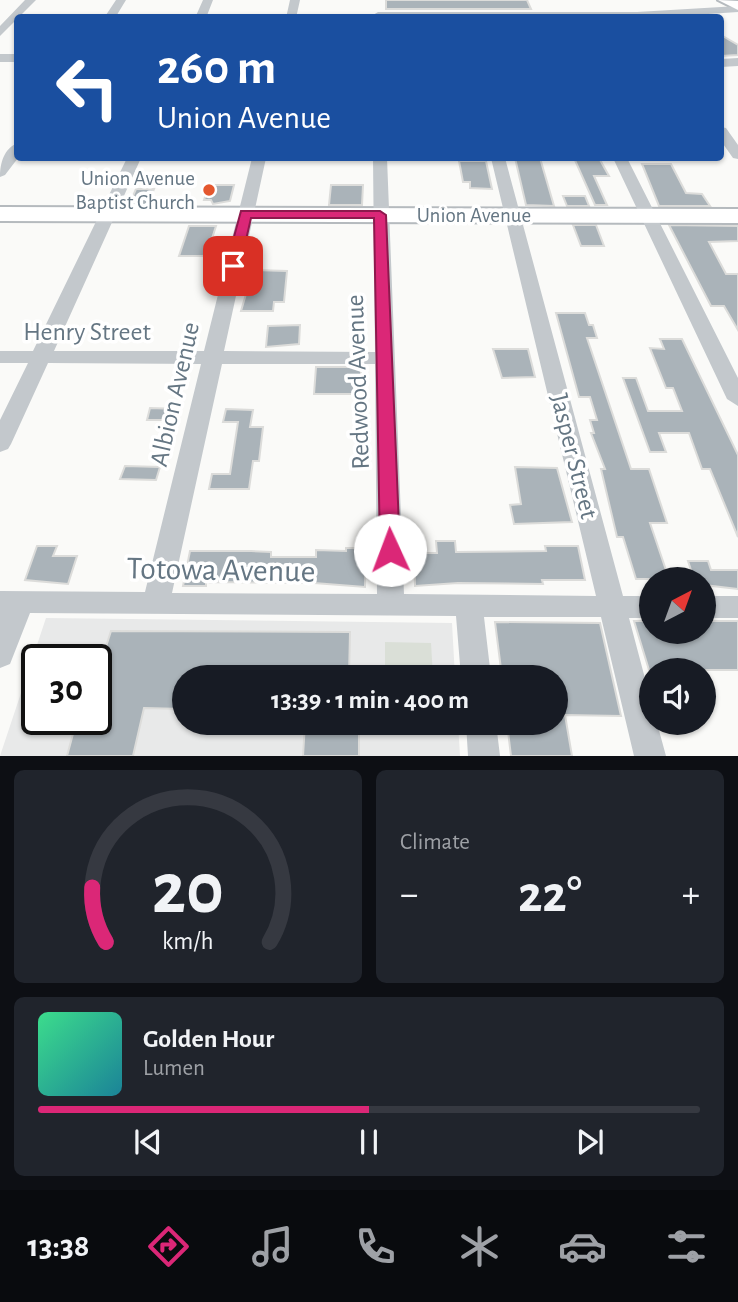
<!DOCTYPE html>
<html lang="en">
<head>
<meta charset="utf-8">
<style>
	body { margin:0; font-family:"Alegreya Sans",sans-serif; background:#20242c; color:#f1f3f6; height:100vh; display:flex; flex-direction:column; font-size:26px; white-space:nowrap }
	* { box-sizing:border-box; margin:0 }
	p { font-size:23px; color:#9ea1a6 }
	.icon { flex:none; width:38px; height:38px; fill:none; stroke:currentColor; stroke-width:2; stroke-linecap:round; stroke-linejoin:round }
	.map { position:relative; height:756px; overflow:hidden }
	.panel { display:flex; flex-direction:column; gap:14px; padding:14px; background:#0d0f14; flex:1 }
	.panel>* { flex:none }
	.banner { position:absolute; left:14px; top:14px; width:710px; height:147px; border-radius:7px; box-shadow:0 2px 5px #0004; background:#1a4fa0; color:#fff; overflow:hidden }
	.needle { width:46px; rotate:41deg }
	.buttons { position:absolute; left:639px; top:567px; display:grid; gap:14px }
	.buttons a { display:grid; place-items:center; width:77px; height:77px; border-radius:50%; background:#171b24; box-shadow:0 2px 5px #0004; font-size:35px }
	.speed { position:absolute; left:21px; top:644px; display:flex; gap:14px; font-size:35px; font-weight:700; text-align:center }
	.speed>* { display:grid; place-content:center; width:91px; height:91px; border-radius:50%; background:#171b24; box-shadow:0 2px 5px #0004; line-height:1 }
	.speed .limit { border:4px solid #111; border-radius:10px; background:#fff; color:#111 }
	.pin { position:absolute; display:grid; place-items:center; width:60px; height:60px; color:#fff; margin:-30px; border-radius:14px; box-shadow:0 4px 10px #0006 }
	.me { position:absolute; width:77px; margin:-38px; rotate:358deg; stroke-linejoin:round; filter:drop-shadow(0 0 5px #0008) }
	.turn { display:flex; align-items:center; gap:24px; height:147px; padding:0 28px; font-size:32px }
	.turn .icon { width:91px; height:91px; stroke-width:2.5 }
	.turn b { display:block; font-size:49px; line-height:60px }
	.big { font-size:52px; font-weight:700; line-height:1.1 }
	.panel .widget { flex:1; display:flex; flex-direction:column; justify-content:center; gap:10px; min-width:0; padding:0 24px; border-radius:10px; background:#20242c }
	.panel .dial { align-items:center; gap:0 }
	.dial svg { height:182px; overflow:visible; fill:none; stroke:#363941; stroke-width:7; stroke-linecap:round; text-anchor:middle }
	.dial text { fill:#f1f3f6; stroke:none }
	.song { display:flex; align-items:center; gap:21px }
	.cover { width:84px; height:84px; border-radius:10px; background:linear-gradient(135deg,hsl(150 70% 55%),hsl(190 70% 35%)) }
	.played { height:7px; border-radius:4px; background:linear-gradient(90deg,#db2777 50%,#363941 50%) }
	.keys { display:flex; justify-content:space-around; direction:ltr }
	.heat { display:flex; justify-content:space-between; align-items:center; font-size:38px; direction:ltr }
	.panel .tiles { flex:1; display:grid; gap:14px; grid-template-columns:1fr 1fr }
	.widget:last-child { grid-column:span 2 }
	.trip { position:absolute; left:172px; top:665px; width:396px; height:70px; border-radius:35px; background:#171b24; box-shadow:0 2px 5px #0004; font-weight:700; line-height:70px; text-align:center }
	.menu { display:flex; height:112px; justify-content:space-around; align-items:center; background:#090b0e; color:#9ea1a6 }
	.menu .icon { width:49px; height:49px }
	.menu .selected { color:#db2777 }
	.menu b { font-size:32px; color:#f1f3f6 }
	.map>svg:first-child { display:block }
</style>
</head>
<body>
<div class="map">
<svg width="738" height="756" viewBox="0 0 738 756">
	<rect width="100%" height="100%" fill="#fafaf8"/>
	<path fill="#e8e9e9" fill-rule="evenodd" d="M46,618L452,623L455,677H184V723H458L460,756H0ZM37,660H96V719H37Z"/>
	<path fill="#dadfd7" d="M385,642L431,643L433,677H385Z"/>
	<path fill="#aab3b9" stroke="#dcdcda" stroke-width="2" d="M386,0H527L531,9H386Z
		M721,35L738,45V55L721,56Z
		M515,158H540L554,206L526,205Z
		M574,158H599L609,176H594L607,205H595Z
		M459,161H486L492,189L470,188V182H463Z
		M642,164H671L686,193L702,194L710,206H659Z
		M209,185H234L230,201L213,204L211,200H204Z
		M331,185H363L362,205H329Z
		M136,189H154L148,205H129Z
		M563,196H585L589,206H567Z
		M573,225H596L604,246H581Z
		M669,225L738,226V241L709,242L726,274H738V330L724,306H711Z
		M189,226H216L208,251L203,256H179Z
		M253,270L287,271L284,302H274L273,311H241Z
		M556,313H585L589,325H593L597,338H587L631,469H649L667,523H650L669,579H636L623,537H617L601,469H605L591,433H594L590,420H597L590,397H579Z
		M300,325L299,344L266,347L268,326Z
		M660,339H682L738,455V537L710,469H702L689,433H659L666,452H650L623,378H636L648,411H682L673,388H666L650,348L664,349Z
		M493,349H528L535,377L502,378Z
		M316,367H361V394H314Z
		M150,408L179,409L176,420H147Z
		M226,409L253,410L250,427H263L259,461H253L249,489H209L212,474H230L238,422H223Z
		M125,466L160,467L156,480L120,479Z
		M515,467L557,468L572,522L514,524L510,505L521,504Z
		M436,541H455L456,552L546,551L545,546H578L585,580H542L543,584L458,583L415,586L414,553H437Z
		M37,546H57L53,556H77L68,584L25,580Z
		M346,548H366L365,587L314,583L206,582V586H183L190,551H251L271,552V557H316V550L346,551Z
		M688,561H708L711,570H738V589L704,585V579H694Z
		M704,621H738V670H649L634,621H651V632H704Z
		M495,622L600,623L621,716L565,715L572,756H511L507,723H555V677H502Z
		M111,631L350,632L349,677H184V709L144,708L133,756H67L77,719H96V678Z
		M305,723H359V756H303Z"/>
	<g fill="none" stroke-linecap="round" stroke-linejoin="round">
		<defs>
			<path id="major" d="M718,0L738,1V10Z
				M0,207L738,209V223L0,221Z"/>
		</defs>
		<use href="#major" stroke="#b5babe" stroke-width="4"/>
		<path fill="#c3c8cc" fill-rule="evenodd" d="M25,0H36L0,36V26Z
			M116,0H126L115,18H104Z
			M203,0H213L206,18H195Z
			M290,0H300L296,18H286Z
			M738,6V12L649,18H375L373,15L378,12H637Z
			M0,54H18V62H0Z
			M738,58V66L721,67V59Z
			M721,127L726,128L738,145V159L733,158L721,141Z
			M18,143V158L5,175L0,177C0,163 4,148 18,143Z
			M127,158H141L54,351H204L252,158H266L224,351L375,352L373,158H387L404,594L596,596L491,158H505L623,596H651V618H629L651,701V723H657L666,756H634L601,617H484L491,677H461L456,616L30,613L10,664L0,668V591L145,592L201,364L48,363L11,444L8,449L0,452V420L28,363H0V351H33ZM222,364H375L377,594L172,593Z
			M613,158H627L738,378V406L727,399Z
			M704,596H738V618H704Z
			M466,723H496L500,756H468Z"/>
		<use href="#major" fill="#fff" fill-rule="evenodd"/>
	</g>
	<path fill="#db2777" stroke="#8e194d" stroke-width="2" d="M241,211H380L386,215L400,550L397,555L390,557L380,550L374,218H251L240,266L233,270L226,266Z"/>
	<circle fill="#e4572e" stroke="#fff" stroke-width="2.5" cx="209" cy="190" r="7"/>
	<g text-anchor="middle" stroke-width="7" stroke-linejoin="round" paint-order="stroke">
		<g font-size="21" fill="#657683" stroke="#fff" text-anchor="end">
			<text x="195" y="185">Union Avenue<tspan x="195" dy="24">Baptist Church</tspan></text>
		</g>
		<g font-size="21" fill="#657683" stroke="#fff">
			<text x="474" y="222">Union Avenue</text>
		</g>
		<g font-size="26" fill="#657683" stroke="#fff">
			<text x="87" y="340">Henry Street</text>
			<text transform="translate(357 382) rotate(-92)" y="9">Redwood Avenue</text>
			<text transform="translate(174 394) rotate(-77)" y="9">Albion Avenue</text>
			<text transform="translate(575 456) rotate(76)" y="9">Jasper Street</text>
		</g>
		<g font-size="32" fill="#657683" stroke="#fff">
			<text transform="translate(221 569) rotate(1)" y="11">Totowa Avenue</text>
		</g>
	</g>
</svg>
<div class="buttons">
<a><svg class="needle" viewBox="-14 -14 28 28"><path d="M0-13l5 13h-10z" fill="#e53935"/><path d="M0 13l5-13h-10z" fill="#9ea1a6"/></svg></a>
<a><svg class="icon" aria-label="sound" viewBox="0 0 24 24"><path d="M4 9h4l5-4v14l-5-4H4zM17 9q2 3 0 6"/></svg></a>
</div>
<div class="speed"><div class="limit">30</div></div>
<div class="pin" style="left:233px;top:266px;background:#d93025"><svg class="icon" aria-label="arrive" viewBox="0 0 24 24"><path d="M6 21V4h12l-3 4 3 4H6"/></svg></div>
<svg class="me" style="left:390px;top:550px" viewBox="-20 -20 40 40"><circle r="19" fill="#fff"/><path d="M0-13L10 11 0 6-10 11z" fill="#db2777"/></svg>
<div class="trip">13:39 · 1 min · 400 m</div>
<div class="banner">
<div class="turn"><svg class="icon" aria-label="left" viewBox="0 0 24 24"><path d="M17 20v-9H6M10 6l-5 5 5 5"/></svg><div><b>260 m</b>Union Avenue</div></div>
</div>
</div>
<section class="panel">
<div class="tiles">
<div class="widget dial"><svg viewBox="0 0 100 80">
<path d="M14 69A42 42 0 1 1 86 69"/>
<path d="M14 69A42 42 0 0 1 8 45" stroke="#db2777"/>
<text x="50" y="56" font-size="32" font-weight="700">20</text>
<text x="50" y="72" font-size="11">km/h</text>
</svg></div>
<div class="widget"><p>Climate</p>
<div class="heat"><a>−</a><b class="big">22°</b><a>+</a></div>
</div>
<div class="widget">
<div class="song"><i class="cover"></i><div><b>Golden Hour</b><p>Lumen</p></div></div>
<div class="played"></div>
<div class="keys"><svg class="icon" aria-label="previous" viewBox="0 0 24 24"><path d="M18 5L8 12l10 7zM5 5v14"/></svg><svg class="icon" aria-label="pause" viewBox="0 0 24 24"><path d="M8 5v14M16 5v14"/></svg><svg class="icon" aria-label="next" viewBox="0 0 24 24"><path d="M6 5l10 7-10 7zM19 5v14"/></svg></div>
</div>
</div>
</section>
<nav class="menu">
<b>13:38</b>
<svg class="icon selected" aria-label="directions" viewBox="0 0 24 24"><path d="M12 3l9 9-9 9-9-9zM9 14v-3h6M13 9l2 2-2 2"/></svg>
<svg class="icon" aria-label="music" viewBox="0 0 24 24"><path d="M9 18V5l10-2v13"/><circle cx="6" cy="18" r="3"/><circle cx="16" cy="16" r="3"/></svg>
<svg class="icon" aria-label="phone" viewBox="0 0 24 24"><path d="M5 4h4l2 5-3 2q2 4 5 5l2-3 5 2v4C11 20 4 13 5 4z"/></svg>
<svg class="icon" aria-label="climate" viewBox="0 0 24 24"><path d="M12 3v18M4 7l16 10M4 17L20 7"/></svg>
<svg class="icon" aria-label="car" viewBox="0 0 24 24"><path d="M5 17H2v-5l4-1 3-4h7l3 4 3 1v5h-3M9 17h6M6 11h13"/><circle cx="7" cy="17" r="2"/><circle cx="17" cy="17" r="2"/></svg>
<svg class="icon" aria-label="filters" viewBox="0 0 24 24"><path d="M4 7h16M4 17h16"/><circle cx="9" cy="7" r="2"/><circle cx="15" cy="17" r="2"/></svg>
</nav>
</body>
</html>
